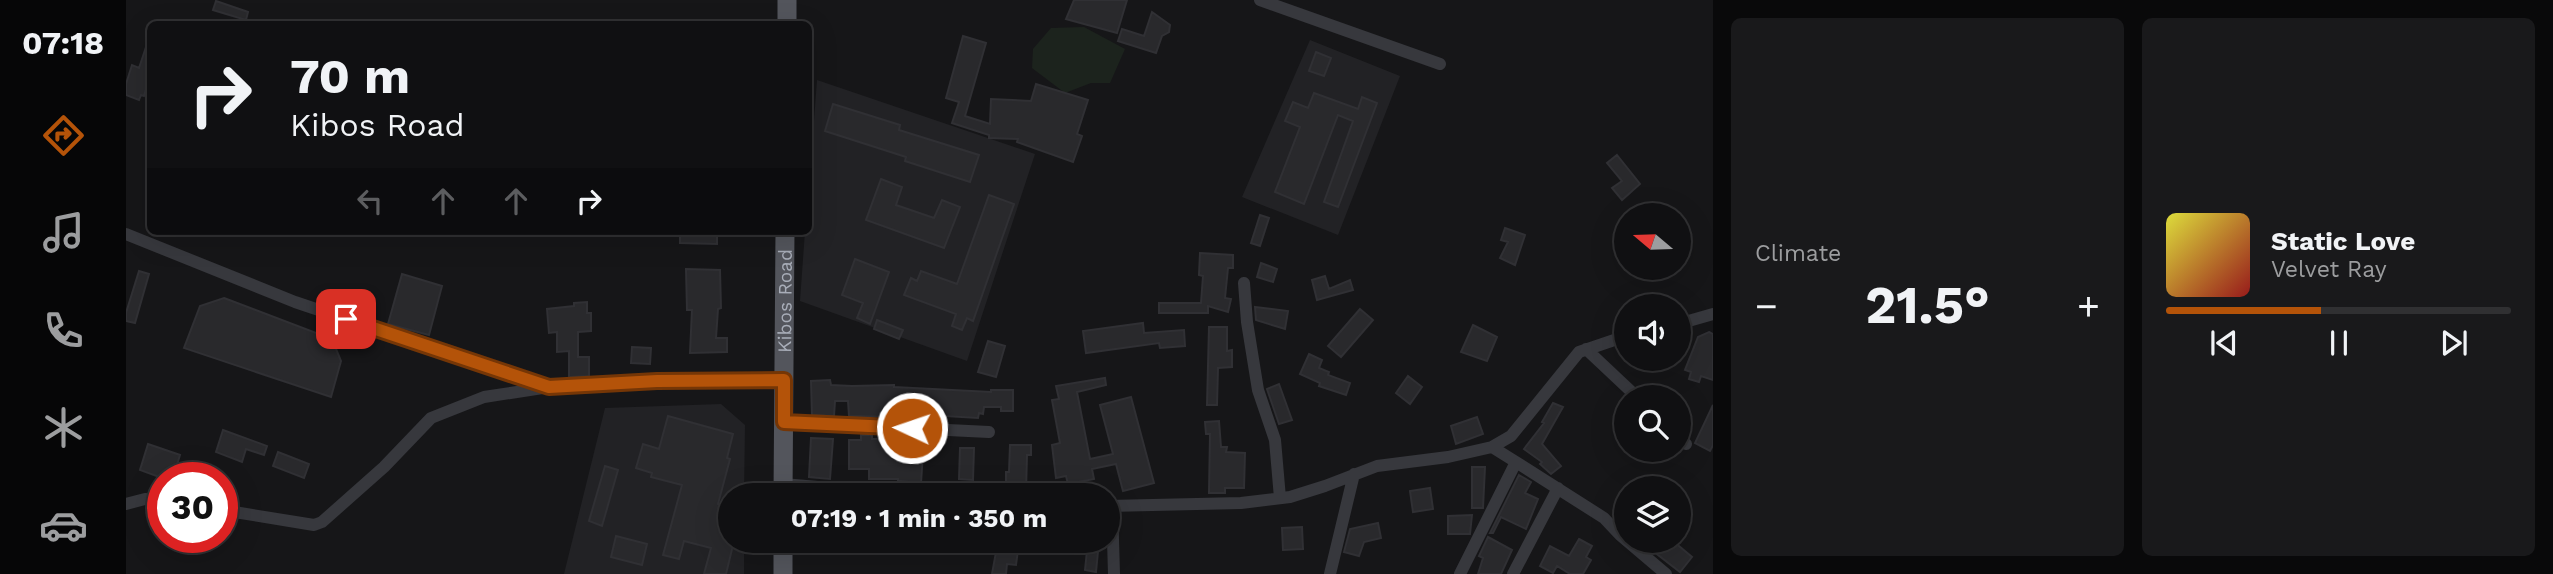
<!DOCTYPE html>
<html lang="en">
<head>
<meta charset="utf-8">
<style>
	body { margin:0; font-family:"Work Sans",sans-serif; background:#19191b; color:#f1f3f6; height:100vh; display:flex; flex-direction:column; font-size:26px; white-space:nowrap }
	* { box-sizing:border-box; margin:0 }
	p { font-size:23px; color:#9c9d9f }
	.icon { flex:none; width:38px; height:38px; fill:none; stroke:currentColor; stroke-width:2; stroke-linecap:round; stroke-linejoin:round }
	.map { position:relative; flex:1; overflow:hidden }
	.side { display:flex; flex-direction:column; gap:18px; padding:18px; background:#09090a; width:840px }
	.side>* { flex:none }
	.top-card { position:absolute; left:21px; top:21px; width:665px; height:214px; border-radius:10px; box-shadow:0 7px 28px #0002,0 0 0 2px #303032; background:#101012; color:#f1f3f6; overflow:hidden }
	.needle { width:46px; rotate:289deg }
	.buttons { position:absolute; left:1488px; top:203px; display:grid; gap:14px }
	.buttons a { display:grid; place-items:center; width:77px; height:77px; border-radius:50%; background:#101012; box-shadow:0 7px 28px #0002,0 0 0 2px #303032; font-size:35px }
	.speed { position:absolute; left:21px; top:462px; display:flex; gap:14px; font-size:35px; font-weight:700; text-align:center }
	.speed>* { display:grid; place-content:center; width:91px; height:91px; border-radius:50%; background:#101012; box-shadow:0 7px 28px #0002,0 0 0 2px #303032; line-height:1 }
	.speed .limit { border:10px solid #d22; background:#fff; color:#111 }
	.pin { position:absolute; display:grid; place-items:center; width:60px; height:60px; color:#fff; margin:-30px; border-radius:14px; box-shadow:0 4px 10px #0006 }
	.me { position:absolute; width:77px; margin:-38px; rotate:273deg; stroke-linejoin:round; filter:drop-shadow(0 0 5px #0008) }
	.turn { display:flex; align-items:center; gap:24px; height:147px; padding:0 28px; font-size:32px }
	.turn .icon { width:91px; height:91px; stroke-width:2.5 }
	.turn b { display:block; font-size:49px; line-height:60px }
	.lanes { display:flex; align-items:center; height:66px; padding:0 28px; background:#0003; justify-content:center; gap:35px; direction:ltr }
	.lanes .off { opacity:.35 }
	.big { font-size:52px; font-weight:700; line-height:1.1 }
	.side .tile { flex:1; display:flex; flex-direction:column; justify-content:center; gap:10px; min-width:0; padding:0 24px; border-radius:10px; background:#19191b }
	.song { display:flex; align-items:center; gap:21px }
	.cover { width:84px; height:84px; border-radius:10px; background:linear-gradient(135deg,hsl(60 70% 55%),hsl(0 70% 35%)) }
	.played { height:7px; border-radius:4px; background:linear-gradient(90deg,#b45309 45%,#303032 45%) }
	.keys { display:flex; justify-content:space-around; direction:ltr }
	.heat { display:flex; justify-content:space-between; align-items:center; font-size:38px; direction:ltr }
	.side .tiles { flex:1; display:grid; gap:18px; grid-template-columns:repeat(2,1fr) }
	.trip { position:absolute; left:592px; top:483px; width:402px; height:70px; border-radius:35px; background:#101012; box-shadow:0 7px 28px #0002,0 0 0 2px #303032; font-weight:700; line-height:70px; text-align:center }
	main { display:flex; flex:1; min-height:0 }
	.tab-bar { display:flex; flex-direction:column; width:126px; justify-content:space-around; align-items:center; background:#060607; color:#9c9d9f }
	.tab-bar .icon { width:49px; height:49px }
	.tab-bar .current { color:#b45309 }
	.tab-bar b { font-size:32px; color:#f1f3f6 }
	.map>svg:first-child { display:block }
</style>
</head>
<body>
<main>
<nav class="tab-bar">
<b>07:18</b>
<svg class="icon current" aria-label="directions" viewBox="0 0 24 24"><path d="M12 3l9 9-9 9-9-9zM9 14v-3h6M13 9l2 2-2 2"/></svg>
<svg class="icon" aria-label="music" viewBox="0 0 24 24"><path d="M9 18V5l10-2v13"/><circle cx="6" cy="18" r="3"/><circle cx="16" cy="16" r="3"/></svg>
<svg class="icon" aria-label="phone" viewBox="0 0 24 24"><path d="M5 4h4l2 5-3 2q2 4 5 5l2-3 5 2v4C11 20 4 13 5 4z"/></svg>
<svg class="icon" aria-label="climate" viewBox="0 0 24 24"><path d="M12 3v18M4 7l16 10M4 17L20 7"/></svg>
<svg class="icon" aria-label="car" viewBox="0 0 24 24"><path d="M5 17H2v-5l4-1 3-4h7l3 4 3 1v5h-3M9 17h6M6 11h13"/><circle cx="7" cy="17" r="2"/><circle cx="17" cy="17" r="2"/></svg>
</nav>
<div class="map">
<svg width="1587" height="574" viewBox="0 0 1587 574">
	<rect width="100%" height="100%" fill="#161618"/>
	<path fill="#222225" d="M1184,40L1274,76L1212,235L1116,197Z
		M691,80L909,154L841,361L674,301L679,231H682L683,188Z
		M595,404L619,425L618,495H604V541H618V574H438L479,408Z"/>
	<path fill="#1c231d" d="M958,27L999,49L984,83H965L939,93L906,68L907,49L925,28Z"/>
	<path fill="#29292c" stroke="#303034" stroke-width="2" d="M948,0H1001L991,33L940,19Z
		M90,1L122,12L120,20L87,10Z
		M1026,12L1044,25L1043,32L1036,36L1030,53L992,41L996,29L1018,36Z
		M837,36L860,43L839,116L864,124L865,99L905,101L910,84L962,100L951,134L956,136L947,162L891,142L892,139L863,138V135L826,123L833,102L820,98Z
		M23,38L24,65L21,76L24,78V91L20,89L18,96L15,95L13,100L0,95V84L6,65L13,68Z
		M1190,52L1205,58L1198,76L1183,71Z
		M1188,93L1232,109L1236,97L1251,103L1212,207L1198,202L1227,121L1212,115L1178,204L1149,192L1174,127L1159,121L1167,102L1182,108Z
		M707,104L774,125L773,130L853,155L844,182L779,161L780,157L699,131Z
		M1491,155L1514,184L1496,200L1486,188L1496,181L1481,163Z
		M755,179L776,187L770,205L808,218L816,200L834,207L818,248L740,220Z
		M863,195L888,204L847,321L841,318L836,330L826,326L830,314L778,295L785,278L791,281L795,271L831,284Z
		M1134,215L1143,218L1134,246L1125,243Z
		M1379,228L1399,235L1389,265L1374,258L1382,242L1375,240Z
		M554,231H591V244L554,243Z
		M1074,253L1107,255V268H1102L1099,298L1105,299L1102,312L1082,306V313H1033V303H1075L1077,276L1073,275Z
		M729,259L763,272L744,324L731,318L737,303L716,295Z
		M1135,263L1151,269L1147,282L1131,277Z
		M560,269L594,270L595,308L592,309L590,338H601V352L564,353L566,310H561Z
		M13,271L23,274L9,323L0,321V313Z
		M276,274L316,286L303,335L262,324Z
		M1199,276L1203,289L1224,280L1227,290L1191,300L1186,280Z
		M98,298L206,339L215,361L205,397L58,348L74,306Z
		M461,302V313H465V331L452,332V357H463V376L443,377V351L431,352V332L423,333L421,309L448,306V303Z
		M1129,307L1162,311L1159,329L1130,320Z
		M1234,309L1247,320L1215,357L1202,346Z
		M751,320L777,330L773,339L748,329Z
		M1017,323L1018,333L1058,330L1059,346L1034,348L1033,343L960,353L957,331Z
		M1347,325L1371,337L1361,361L1335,352Z
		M1083,327H1101V351L1106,350V367L1092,368L1091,405H1081Z
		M1583,332L1587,334V380L1575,376L1573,382L1563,379L1565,372L1559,370L1572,337Z
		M862,341L879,346L870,377L852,372Z
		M506,347L525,348L524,364L505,363Z
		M1183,354L1196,360L1193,368L1203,372L1202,375L1224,383L1220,395L1193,386L1194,383L1174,374Z
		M1282,376L1296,387L1284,404L1270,393Z
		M979,378L980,385L951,392L964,459L987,454L974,405L1005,397L1028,483L997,491L990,464L966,469L968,479L942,484L940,476L930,478L926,445L934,443L926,400L933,399L930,386Z
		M704,380L705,385L726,386L768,385V387L865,392V390H887V411H875V407H858L857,414L853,413L852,418L768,413V417L723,416L722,401H709L708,416L686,415L685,381Z
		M1153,384L1166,420L1153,424L1141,389Z
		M1427,403L1437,407L1416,444L1435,466L1425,474L1414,464L1416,462L1398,449L1418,423L1416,422Z
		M1587,405V445L1584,451L1569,443Z
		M542,416L607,434L601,458L604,459L592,504L604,507V541H608L600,574H578L585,548L558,541L553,559L537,555L556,485L525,477L526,473L510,468L517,444L533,449Z
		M1351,417L1357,434L1330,444L1325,426Z
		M1093,421L1095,447H1101L1100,452L1119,453L1118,488H1099V493H1083L1084,434H1080L1079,422Z
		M97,430L141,446L138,455L120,449L116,462L90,452Z
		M735,435H746V439L798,438L795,483L772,481V479H743V469H723V440H735Z
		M685,438L707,439L704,479L683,477Z
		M22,444L54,455L47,478H36L14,470Z
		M884,445H905V455H901L900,491L883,490V484H880V472H883Z
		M834,448H848L847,480L833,479Z
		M152,452L183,464L178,478L147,466Z
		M479,466L492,470L476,526L463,521Z
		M1346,467H1359L1357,508H1346Z
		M1393,475L1405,482L1399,493L1412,499L1400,529L1375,517L1367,533H1364Z
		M1304,488L1307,509L1287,512L1284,491Z
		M1346,515L1344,534H1322V516Z
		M1252,523L1255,538L1238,542L1233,556L1218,552L1224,529Z
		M1176,527L1177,549L1157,550L1156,528Z
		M490,536L521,544L516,565L485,557Z
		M1362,537L1386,550L1375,574H1352L1357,558L1353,556Z
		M1453,539L1466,546L1460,557L1465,560L1457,574H1444L1431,566L1427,573L1414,566L1424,546L1443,556Z
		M872,541H883L882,548L892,550L890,565L881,564L880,574H866Z
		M962,541H973L970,572L959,570Z
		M1536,541H1547L1566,557L1554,572L1527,551Z"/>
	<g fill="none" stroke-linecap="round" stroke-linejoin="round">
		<path stroke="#37383d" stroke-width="12" d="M1134,0L1314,64
			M0,234L169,302L419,386
			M1118,283L1121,322L1132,390L1149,440L1154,498
			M1552,324L1587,314
			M1460,349L1511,397
			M658,422L863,432
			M1552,437L1560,444
			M1390,462L1478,518L1494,535L1540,574
			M657,484L784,495
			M0,504L19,499L37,501
			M982,506L1115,503L1164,497L1199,486L1251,466L1322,457L1366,447L1385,436L1453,352L1500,336
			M986,506L988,574
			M96,510L188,525L196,522L258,467L305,418L358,397L423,387L531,381L658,380
			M1204,574L1228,474
			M1334,574L1390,462L1366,447
			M1387,574L1432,488"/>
		<g stroke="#53555c" stroke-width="19">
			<path d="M661,24V0"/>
			<path id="s1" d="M657,495L659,231"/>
			<path d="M657,574V541"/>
		</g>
	</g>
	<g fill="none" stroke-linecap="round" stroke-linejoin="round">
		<defs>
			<path id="route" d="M220,319L423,387L531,381L658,380V422L786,428"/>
		</defs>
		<use href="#route" stroke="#753606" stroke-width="18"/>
		<use href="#route" stroke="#b45309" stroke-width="12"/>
	</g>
	<g text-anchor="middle" stroke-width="7" stroke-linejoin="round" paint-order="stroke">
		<g font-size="19" fill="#a8adb8" stroke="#111113">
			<text dy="7" stroke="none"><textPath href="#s1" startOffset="194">Kibos Road</textPath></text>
		</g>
	</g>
</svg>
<div class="buttons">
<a><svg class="needle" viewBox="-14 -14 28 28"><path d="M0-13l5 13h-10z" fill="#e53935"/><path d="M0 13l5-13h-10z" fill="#9c9d9f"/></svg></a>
<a><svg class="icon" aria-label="sound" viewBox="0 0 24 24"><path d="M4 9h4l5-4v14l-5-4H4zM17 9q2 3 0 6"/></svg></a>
<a><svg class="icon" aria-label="search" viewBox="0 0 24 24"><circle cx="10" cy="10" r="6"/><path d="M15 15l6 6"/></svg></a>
<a><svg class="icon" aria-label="layers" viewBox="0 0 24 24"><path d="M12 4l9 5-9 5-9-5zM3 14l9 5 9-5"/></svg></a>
</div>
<div class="speed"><div class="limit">30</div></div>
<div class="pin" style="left:220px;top:319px;background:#d93025"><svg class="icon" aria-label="arrive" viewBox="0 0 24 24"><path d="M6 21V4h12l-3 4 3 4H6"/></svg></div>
<svg class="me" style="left:786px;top:428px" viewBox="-20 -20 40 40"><circle r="17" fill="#b45309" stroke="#fff" stroke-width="3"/><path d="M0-11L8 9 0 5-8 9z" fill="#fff"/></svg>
<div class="trip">07:19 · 1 min · 350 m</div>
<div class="top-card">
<div class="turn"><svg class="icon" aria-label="right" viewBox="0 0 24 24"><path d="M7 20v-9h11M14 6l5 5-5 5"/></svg><div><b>70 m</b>Kibos Road</div></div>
<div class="lanes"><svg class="icon off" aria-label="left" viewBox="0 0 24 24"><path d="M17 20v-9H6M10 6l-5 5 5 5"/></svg><svg class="icon off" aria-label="ahead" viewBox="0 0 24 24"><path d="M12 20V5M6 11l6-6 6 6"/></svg><svg class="icon off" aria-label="ahead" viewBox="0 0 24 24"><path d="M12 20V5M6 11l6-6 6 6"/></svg><svg class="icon" aria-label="right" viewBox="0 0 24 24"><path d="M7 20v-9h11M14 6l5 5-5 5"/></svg></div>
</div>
</div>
<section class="side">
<div class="tiles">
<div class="tile"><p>Climate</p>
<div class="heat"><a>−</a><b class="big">21.5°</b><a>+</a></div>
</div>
<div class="tile">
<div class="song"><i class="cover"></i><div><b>Static Love</b><p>Velvet Ray</p></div></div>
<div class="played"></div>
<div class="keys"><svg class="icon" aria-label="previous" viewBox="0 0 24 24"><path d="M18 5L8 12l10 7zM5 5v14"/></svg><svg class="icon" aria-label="pause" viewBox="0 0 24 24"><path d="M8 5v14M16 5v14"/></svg><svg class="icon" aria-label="next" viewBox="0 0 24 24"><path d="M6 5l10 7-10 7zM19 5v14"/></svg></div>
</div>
</div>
</section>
</main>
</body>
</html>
